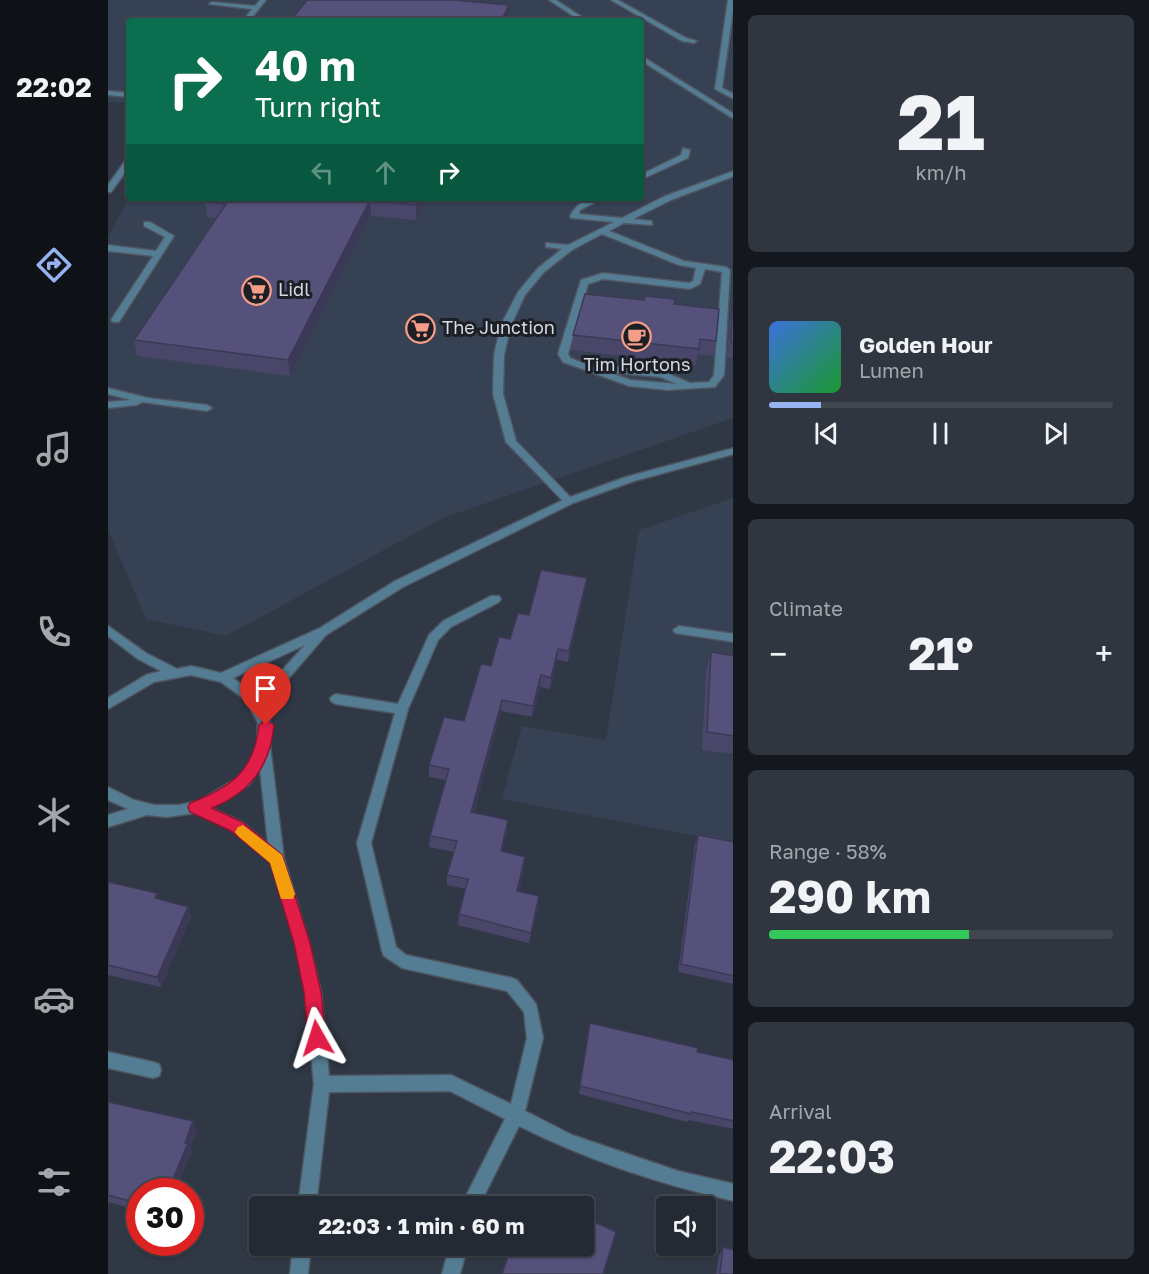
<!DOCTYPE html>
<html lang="en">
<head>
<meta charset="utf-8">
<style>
	body { margin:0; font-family:"Golos Text",sans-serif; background:#303640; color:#f1f3f6; height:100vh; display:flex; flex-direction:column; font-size:22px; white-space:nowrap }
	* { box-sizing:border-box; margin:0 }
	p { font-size:20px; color:#a3a7ac }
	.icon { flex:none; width:33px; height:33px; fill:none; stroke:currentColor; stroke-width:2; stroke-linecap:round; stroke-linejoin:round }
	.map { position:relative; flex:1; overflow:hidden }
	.side { display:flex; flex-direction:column; gap:15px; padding:15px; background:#14171d; width:416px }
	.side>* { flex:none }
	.guide { position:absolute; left:18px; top:18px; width:518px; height:183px; border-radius:6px; box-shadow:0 2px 4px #0004,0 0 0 2px #41464f; background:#0b6e4f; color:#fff; overflow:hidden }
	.controls { position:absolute; left:548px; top:1196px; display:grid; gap:12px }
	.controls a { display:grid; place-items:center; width:60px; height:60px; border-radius:6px; background:#242a34; box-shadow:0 2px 4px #0004,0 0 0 2px #41464f; font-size:30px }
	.speed { position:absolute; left:18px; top:1178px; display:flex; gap:12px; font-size:30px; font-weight:700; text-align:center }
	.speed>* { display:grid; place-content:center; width:78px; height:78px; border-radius:50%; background:#242a34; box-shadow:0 2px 4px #0004,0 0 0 2px #41464f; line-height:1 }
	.speed .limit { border:9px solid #d22; background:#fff; color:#111 }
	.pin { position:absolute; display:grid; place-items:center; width:51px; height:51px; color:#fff; margin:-62px -26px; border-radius:50% 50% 50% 0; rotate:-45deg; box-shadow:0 0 6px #0007 }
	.pin .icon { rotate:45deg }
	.me { position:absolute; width:66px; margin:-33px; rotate:354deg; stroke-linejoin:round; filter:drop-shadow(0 0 4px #0008) }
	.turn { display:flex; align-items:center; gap:21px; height:126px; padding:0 30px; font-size:27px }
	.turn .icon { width:78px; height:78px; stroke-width:2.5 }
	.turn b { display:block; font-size:42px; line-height:51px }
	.lanes { display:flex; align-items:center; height:57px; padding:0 30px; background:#0003; justify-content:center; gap:30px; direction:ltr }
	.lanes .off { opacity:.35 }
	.big { font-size:45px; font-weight:700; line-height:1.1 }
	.side .card { flex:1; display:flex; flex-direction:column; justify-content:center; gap:9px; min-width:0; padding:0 21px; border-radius:9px; background:#303640 }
	.side .dial { align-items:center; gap:0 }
	.dial b { font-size:78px; line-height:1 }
	.song { display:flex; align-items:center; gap:18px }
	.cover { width:72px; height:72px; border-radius:9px; background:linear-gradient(135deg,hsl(220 70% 55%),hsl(130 70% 35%)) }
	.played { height:6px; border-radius:3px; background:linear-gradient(90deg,#95b2f1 15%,#41464f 15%) }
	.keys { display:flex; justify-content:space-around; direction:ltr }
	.heat { display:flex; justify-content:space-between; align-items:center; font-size:33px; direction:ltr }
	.charge { height:9px; border-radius:4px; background:linear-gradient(90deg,#34c759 58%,#41464f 0) }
	.trip { position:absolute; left:141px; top:1196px; width:345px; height:60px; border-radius:6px; background:#242a34; box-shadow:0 2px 4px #0004,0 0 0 2px #41464f; font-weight:700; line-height:60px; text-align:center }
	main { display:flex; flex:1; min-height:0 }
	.tabs { display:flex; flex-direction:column; width:108px; justify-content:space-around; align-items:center; background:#0e1115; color:#a3a7ac }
	.tabs .icon { width:42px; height:42px }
	.tabs .on { color:#95b2f1 }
	.tabs b { font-size:27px; color:#f1f3f6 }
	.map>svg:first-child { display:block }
</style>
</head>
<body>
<main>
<nav class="tabs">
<b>22:02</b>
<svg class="icon on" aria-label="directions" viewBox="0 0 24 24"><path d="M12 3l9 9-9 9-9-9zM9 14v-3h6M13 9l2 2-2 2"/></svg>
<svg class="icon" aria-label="music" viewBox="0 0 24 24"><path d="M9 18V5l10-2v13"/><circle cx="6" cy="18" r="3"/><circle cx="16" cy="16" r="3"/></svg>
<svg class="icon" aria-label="phone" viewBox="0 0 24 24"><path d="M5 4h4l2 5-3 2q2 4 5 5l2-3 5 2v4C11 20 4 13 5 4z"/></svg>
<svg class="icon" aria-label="climate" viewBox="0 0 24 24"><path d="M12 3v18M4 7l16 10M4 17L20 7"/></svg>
<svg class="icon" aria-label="car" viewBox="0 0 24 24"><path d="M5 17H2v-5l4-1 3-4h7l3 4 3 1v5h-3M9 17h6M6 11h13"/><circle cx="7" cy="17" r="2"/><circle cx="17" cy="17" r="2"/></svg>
<svg class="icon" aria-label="filters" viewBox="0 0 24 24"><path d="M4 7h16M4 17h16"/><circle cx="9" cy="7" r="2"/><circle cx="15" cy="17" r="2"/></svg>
</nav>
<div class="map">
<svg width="626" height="1274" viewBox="0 0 626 1274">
	<rect width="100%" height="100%" fill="#303845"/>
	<path fill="#364154" d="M0,0H625V418L335,518L118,636L38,619L0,530V237L21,198H532V21H21V103L0,102Z
		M625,498V843L394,799L414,726L498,740L531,530Z"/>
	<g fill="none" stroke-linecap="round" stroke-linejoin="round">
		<defs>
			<path id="lane" d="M152,0H158L141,21H135L144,9L101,4L104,2L147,6Z
				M441,0H448L480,21H473Z
				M503,0H510L578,38L589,41L586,43L574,41Z
				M620,0H626V4L614,88L626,94V99L607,89Z
				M532,55L626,114V119L532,60Z
				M0,91L21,93V97L0,95Z
				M575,148L582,150L580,158L532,180V175L573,155Z
				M18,160H21V167L3,192H0V185Z
				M626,171V176L563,200L525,219L544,221V225L516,223L501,231L576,261L618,267L622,270L616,375L607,387L560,390L521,386L455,362L450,354L473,280L495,273L581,283L585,281L588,268L571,265L494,234L464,250L436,272L417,295L403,325L396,355L395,394L408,441L466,501L461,505L457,503L398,442L385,394L386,355L393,325L410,292L430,268L454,249L438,247V243L460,245L506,222L463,218L462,216C468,203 481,198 495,198L472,210L471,214L514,218L557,196ZM597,269L614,272L606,375L601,382L582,383L554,371L490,365L486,367L462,358L460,354L480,284L495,279L582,289L592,284ZM499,372L552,377L569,384L523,380Z
				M36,222H42L66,236L11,322H5L3,320L45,256L0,251V245L48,251L57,237L36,226Z
				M0,388L40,398L99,405L104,408L99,411L34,402L29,405L0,408V402L23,400L0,394Z
				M571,626L626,634V642L567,633L565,630Z"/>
			<path id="street" d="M626,448V454L526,481L465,503L295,587L218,635L155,708L163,723L162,746L176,859L201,943L213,992L221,1076L343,1075L403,1104L419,1038L416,1012L399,991L294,968L276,956L274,951L249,843L287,713L228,704L224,702L222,699L224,696L228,694L290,704L321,635L335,621L383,596H391L393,599L391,602L343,627L330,640L300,709L263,843L288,947L298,955L404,978L409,980L428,1004L435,1038L417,1111L464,1135L570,1171L626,1184V1201C551,1184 479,1160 411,1126L371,1206H353L397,1119L342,1091L221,1092L208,1206H190L206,1084L197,992L187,943L163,862L124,830L87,813L59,817L39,815L0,827V815L20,809L0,800V787L26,800L46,805H71L91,801L131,777L149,751L150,723L138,700L113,682L83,675L46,682L0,709V698L38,675L53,671L30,659L0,636V626L38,653L69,669L83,666L113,673L212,628L287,581L457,499L518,477ZM197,645L149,698L147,694L125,678ZM152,768L160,844L134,822L102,807L141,785Z
				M0,1052L45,1062L51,1064L53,1070L51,1076L45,1078L0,1068Z
				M185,1245H203L200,1274H182Z
				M342,1245H360L352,1274H334Z"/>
		</defs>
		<use href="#lane" stroke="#4e5561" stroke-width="3"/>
		<use href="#street" stroke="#4e5561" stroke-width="3"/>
		<use href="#lane" fill="#547d94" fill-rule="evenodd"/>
		<use href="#street" fill="#547d94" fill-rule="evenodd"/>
	</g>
	<path fill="#49466a" d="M99,198H318L308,220L263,216L182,376L29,356L26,340L109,218L99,217L97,201Z
		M566,304L608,341L605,356L590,354L588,365L464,350L465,335Z
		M624,310L626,311V358H619L621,326Z
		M477,590L460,662L449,660L442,689L432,687L424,717L393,711L366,812L399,831L394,852L417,857L416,868L411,891L430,907L421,943L350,925L351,914L358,889L339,885V875L346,852L321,847L322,836L338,780L321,777V765L356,721L383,666L421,615Z
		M603,652L626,656V754L594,750L598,671Z
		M590,835L626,842V984L570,972L587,843Z
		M0,882L51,899L80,907L83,917L53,987L0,975Z
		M482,1023L589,1052L626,1060V1129L580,1120L579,1122L471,1094Z
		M0,1102L89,1131L82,1148L84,1152L32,1191V1211L0,1202Z
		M615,1247L626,1274H608L611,1255Z"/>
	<path fill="#3c3956" d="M401,5L400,18L399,21H393Z
		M311,198H318L308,220V205Z
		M262,200L263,216L182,376L180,360Z
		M479,578L477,590L460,662L461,651Z
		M450,649L449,660L442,689L443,678Z
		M433,675L432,687L424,717L425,706Z
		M394,700L393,711L363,823V812Z
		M400,820L399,831L392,862L393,851Z
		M417,857L416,868L408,902L409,891Z
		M431,896L430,907L421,943L423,933Z
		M80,907L83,917L53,987L49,977Z
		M85,1121L89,1131L82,1148L84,1152L67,1191H60Z"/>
	<path fill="#55517b" stroke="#3c3956" stroke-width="1.5" d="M199,0H345L401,5L393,21L183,20Z
		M99,198H311L308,205L262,200L180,360L26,340L118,204L97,201Z
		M477,294L536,300L537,296L567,299L566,304L611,309L608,341L592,339L591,349L465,335Z
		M624,310L626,311V343L623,342Z
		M433,570L479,578L461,651L450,649L443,678L433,675L425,706L394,700L363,812L400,820L393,851L417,857L409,891L431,896L423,933L351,914L360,879L339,875L349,841L322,836L341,769L321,765L336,717L356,721L373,664L383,666L391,637L402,639L410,613L421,615Z
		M603,652L626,656V736L599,732Z
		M590,835L626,842V976L573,964Z
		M0,882L49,893L47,898L80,907L49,977L0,965Z
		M482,1023L590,1048L589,1052L626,1060V1121L583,1112V1114L472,1086Z
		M0,1102L85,1121L77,1143H80L60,1191H32V1204L0,1195Z
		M420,1195L441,1204L442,1201L452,1206H416Z
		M476,1217L508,1232L495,1274H394L404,1245H476Z
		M615,1247L626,1250V1274H612Z"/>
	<path fill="#e11d48" stroke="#92132f" stroke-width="1.5" d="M158,719L166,725C162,766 143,792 104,808L134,822L174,855L202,943L213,992L218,1038L216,1044L209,1046L203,1044L200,1038L196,992L186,943L162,863L123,831L82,812L80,807L82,803C124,787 146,771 151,725Z"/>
	<path fill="#f59e0b" d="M135,825L174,855L187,894L185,899H173L162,863L130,836L127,832L130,827Z"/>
	<defs>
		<symbol id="supermarket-ring" viewBox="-11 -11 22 22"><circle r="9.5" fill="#1c1f25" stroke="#f49e87" stroke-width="1.5"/><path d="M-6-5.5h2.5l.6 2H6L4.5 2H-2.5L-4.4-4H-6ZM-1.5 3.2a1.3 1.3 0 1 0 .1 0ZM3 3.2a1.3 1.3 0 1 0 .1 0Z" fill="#f49e87"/></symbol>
		<symbol id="cafe-ring" viewBox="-11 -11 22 22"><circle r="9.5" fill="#1c1f25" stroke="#f49e87" stroke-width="1.5"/><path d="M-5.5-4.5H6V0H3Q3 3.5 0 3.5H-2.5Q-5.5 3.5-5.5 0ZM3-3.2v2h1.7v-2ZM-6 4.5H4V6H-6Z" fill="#f49e87"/></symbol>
	</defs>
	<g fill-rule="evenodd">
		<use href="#supermarket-ring" x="132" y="274" width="33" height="33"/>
		<use href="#supermarket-ring" x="296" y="312" width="33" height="33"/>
		<use href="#cafe-ring" x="512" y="320" width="33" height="33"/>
	</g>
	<g text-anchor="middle" stroke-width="6" stroke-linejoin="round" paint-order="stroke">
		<g font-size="18" fill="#d5dae2" stroke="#1c1f25" text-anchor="start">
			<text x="170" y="296">Lidl</text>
			<text x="334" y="334">The Junction</text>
			<text x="529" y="371" text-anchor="middle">Tim Hortons</text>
		</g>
	</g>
</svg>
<div class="controls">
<a><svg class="icon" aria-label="sound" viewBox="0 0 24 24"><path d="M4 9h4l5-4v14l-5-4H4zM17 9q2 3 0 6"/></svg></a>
</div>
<div class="speed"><div class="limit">30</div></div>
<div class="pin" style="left:158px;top:725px;background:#d93025"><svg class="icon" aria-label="arrive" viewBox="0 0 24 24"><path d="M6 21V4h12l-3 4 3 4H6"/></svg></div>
<svg class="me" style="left:209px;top:1038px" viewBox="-20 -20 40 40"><path d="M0-17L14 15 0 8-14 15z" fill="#e11d48" stroke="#fff" stroke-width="4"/></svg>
<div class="trip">22:03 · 1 min · 60 m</div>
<div class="guide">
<div class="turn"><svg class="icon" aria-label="right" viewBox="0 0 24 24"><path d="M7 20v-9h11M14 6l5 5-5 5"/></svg><div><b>40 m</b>Turn right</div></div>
<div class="lanes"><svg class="icon off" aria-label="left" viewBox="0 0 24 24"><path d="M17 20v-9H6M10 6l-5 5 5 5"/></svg><svg class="icon off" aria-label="ahead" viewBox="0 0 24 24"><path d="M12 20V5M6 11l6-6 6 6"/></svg><svg class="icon" aria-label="right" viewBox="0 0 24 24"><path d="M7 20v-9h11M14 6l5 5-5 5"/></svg></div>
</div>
</div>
<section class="side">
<div class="card dial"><b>21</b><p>km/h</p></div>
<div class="card">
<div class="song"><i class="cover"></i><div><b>Golden Hour</b><p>Lumen</p></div></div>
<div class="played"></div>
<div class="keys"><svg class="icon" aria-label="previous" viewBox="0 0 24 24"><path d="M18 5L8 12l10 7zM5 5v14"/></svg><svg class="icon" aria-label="pause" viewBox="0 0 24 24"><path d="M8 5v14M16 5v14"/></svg><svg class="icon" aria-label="next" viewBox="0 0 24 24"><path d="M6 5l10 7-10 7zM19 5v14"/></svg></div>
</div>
<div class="card"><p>Climate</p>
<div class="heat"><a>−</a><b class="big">21°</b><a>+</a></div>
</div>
<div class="card"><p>Range · 58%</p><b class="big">290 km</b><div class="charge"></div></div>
<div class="card"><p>Arrival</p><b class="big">22:03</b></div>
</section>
</main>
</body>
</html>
